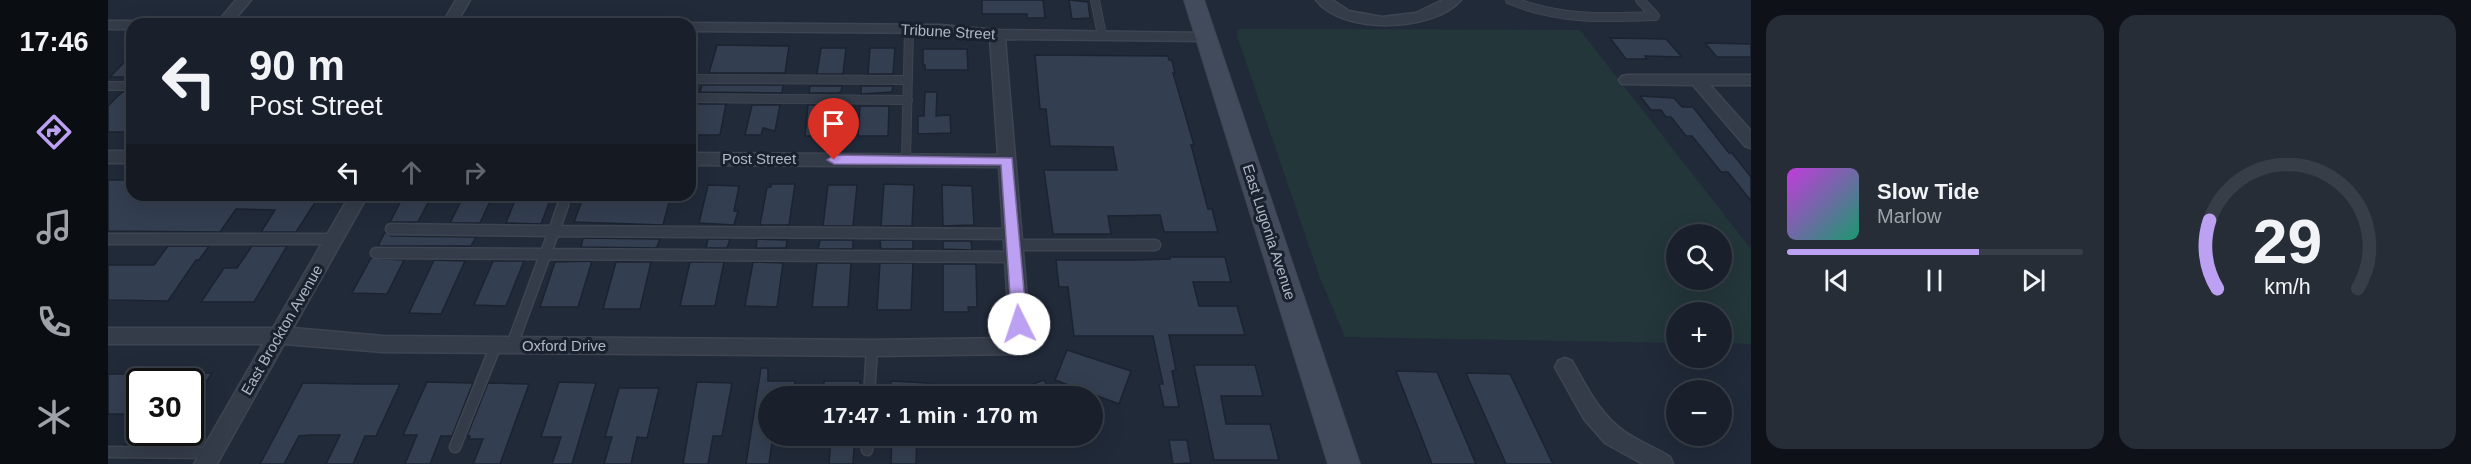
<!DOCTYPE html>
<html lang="en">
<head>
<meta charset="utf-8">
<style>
	body { margin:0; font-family:Helvetica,sans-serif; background:#262d37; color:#f1f3f6; height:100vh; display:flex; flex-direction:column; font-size:22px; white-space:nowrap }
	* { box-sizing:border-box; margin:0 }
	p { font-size:20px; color:#9fa3a9 }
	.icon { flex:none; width:33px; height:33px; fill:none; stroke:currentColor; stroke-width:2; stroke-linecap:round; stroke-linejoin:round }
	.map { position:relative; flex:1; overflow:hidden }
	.panel { display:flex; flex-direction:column; gap:15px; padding:15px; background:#0e1218; width:720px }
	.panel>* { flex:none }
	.banner { position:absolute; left:18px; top:18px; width:570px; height:183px; border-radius:18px; box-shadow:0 6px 24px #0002,0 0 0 2px #373e47; background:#19202b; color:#f1f3f6; overflow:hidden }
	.tools { position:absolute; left:1558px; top:224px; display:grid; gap:12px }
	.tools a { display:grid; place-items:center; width:66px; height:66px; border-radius:50%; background:#19202b; box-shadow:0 6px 24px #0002,0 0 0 2px #373e47; font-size:30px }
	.speed { position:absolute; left:18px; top:368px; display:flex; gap:12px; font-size:30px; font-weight:700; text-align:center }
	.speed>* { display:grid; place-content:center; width:78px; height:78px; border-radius:50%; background:#19202b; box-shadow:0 6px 24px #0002,0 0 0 2px #373e47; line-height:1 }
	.speed .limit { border:3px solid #111; border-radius:9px; background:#fff; color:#111 }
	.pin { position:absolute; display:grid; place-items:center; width:51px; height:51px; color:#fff; margin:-62px -26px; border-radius:50% 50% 50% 0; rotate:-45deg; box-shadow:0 0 6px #0007 }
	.pin .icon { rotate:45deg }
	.me { position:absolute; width:66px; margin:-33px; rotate:356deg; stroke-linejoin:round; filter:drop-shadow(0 0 4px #0008) }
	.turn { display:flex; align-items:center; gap:21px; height:126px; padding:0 24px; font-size:27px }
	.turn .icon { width:78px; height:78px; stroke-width:2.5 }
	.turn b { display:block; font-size:42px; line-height:51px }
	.lanes { display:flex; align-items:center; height:57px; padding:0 24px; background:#0003; justify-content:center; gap:30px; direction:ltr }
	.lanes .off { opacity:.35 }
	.panel .widget { flex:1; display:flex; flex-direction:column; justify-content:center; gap:9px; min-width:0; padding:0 21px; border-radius:18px; background:#262d37 }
	.panel .dial { align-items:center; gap:0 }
	.dial svg { height:156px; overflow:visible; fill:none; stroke:#373e47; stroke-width:7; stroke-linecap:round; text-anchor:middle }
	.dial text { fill:#f1f3f6; stroke:none }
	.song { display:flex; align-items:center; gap:18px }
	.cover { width:72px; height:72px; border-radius:9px; background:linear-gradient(135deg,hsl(290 70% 55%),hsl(160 70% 35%)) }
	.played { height:6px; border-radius:3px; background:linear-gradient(90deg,#bca0f2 65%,#373e47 65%) }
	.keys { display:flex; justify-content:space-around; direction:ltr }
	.panel .tiles { flex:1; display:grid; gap:15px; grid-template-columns:repeat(2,1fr) }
	.trip { position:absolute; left:650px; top:386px; width:345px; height:60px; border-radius:30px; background:#19202b; box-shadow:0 6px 24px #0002,0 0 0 2px #373e47; font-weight:700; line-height:60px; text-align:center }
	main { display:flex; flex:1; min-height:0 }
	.dock { display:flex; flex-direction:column; width:108px; justify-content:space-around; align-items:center; background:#0a0d11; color:#9fa3a9 }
	.dock .icon { width:42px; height:42px }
	.dock .current { color:#bca0f2 }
	.dock b { font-size:27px; color:#f1f3f6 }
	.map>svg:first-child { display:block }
</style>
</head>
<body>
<main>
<nav class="dock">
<b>17:46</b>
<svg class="icon current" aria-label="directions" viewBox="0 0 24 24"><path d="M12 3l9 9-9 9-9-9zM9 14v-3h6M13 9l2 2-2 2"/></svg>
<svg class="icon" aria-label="music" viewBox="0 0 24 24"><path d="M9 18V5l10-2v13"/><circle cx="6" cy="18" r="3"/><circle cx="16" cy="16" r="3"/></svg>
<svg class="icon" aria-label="phone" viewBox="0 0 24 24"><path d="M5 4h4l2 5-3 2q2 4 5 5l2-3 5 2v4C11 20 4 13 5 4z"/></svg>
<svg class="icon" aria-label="climate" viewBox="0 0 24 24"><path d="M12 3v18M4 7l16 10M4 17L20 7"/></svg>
</nav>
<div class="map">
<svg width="1643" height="464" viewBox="0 0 1643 464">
	<rect width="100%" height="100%" fill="#212a39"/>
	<path fill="#23363a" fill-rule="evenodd" d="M1130,29L1472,30L1643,249V344L1614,343V312H1569V343L1237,337L1212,278L1129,36ZM1569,234H1614V279H1569Z"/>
	<path fill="#333e50" stroke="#1c2330" stroke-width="1.5" d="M874,0H935L937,18H919V14H874Z
		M961,0L980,2L982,18L964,19Z
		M1502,38L1558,39L1574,57L1537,56L1539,59H1518Z
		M1597,43L1643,44V57H1609Z
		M609,45L681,46L677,73H601Z
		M713,48H738L735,74H709Z
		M762,48H787L785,74H760Z
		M815,49H859L860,70H817V65H815Z
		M24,54V77H2Z
		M927,55L1060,56L1061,60H1064L1067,73H1065L1086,145H1083L1100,209H1104L1110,232H1056L1052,215L1000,216L1003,234H945L936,170H1009L1005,147L942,146L938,109H932Z
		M594,85H675L674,93L592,92Z
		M702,86H734L733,92L729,93H701Z
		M753,86H785L784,92L753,94Z
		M14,92H24V132H0V106Z
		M817,92H829L828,116L842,115L843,133L810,134V116H816Z
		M1532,96L1566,98L1574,107H1585L1621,153H1624L1643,177V201L1620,172H1613L1584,136H1578L1563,117H1558L1553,110H1543Z
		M589,104H618L612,135H582Z
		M644,105H672L667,131L655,128L653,135H637Z
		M700,105H728L726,136H697Z
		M752,106H781L780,136H750Z
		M0,180H24V195H212L188,232H153L167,210L128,209L112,232L0,231Z
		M663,184H687L681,225H652L659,187H663Z
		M776,184L806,185L804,226H773Z
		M600,185L631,186L626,211H630L626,225L591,223Z
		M720,185H749L745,226H715Z
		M834,185L864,186L866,225L835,226Z
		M296,195H324L310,222H282Z
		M356,195H385L372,223H342Z
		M409,195H444L433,224L398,223Z
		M476,195H563L555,225L466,222Z
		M277,232L283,236L368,237L363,246H270Z
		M475,238L552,239L549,247L547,248L473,247Z
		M600,239H622L619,248H598Z
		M649,239L679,240L678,248H648Z
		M712,240H745V249H710Z
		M772,240H805V249H773Z
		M835,241H863L864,250L835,249Z
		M60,246H101L91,260H88L60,301L0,300V265H46Z
		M144,246H179L146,302H93L116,268H129Z
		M1062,257H1117L1123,282H1085L1091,306H1129L1137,335H1061L1068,370L1064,371L1071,407H1056L1051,384H1055L1045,336H966L960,287H951L948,260H1027L1062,259Z
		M263,258L296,260L279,294L244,293Z
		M326,260L357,261L333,314L301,313Z
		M385,261H416L398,306L366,305Z
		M484,261L470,307H432L447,262Z
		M508,262H543L532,309H495Z
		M582,262H616L607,306H572Z
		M645,262L675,263L669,307L637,306Z
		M709,263H743L740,307H704Z
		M772,263H805L803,310H769Z
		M835,264H868L869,307H860L861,312H835Z
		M959,350L1023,371L1011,404L947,380Z
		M1086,365H1147L1155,396H1113L1118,424H1162L1171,460H1106Z
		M653,368H660V381H687L685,396H660V435H665L661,464H638Z
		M1288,371L1329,372L1368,464H1324Z
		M82,373H104L82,408Z
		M1358,373L1402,374L1445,464H1398Z
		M0,374H32V414H0Z
		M936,380L945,396H897L896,395Z
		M716,381H752L751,396H715Z
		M783,381L820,383V396H782Z
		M319,382L365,383L344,436H333L322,464H297L309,435H295Z
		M451,382L488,383L464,464H444L453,437H433Z
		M589,382L624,383L614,436H605L600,464H575Z
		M195,383L253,384H292L268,436H257L245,464H218L232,435H202L191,436L176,464H152Z
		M380,383L421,384L392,464H365L375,439H361L362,436H359Z
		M511,388H551L539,438L529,437L523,464H496L504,437H497Z
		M24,432H63L54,445H17Z
		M723,435H747L745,464H721Z
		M784,435H809L808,464H783Z
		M849,435H886L887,447H849Z
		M1061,440H1079L1083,463L1065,464Z"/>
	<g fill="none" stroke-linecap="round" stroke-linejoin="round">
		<defs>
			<path id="service-far1" d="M987,0L994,35
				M1402,0C1450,20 1496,18 1547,16L1532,0
				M0,86H24
				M582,90L585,79L800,80
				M582,98L800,100
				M798,160L801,29
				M455,207L459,195"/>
			<path id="service" d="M455,205L446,231L904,234
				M283,229L446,231L404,345
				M0,239H226
				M905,245H1047
				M268,253L906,257
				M761,396L764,348
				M347,447L388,345
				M759,450L760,435
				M0,452L103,453"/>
			<path id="minor" d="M128,0H143L123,24H108Z
				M348,0H362L348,24H334Z
				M1208,0H1224L1241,11L1274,17L1308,13L1335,0H1353C1325,32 1235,35 1208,0Z
				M0,21H24L31,24H24V29H0Z
				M582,23L832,25L889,30L1097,33L1104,37L1097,41L897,39L923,346L920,352L913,354L764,356L275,352L176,344L109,464H86L155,344H0V328H165L242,195H260L185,328L275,336L764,340L902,338L891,167L582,165V153L890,155L882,38L832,33L582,31V24H577Z
				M1519,75H1643V85H1602L1643,131V148L1637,146L1585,85L1514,84L1511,80L1514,76Z
				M0,151H24V163H0Z
				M1457,358L1464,361C1478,386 1492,415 1517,432C1531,442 1547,447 1562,457L1565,464H1535L1497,443L1476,419L1447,367L1450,361Z"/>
			<path id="secondary" d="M1076,0H1096L1252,464H1220Z"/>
		</defs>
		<use href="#service-far1" stroke="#3e4552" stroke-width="10"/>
		<use href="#service" stroke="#3e4552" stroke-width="13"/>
		<use href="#minor" stroke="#3e4552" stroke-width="3"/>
		<use href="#secondary" stroke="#3e4552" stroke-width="2"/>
		<use href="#service-far1" stroke="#343c49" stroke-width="8"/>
		<use href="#service" stroke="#343c49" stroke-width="10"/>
		<use href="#minor" fill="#343c49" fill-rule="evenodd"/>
		<use href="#secondary" fill="#424b5c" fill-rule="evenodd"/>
	</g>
	<path fill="#bca0f2" stroke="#7a689d" stroke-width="1.5" d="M726,155L904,158L919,324L917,328H906L904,324L893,165L726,164L719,160Z"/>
	<g text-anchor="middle" stroke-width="6" stroke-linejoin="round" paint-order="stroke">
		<g font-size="15" fill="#afb6c5" stroke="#1a212e">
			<text transform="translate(840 32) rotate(3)" y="5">Tribune Street</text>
			<text x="651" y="164">Post Street</text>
			<text transform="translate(1161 232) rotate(72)" y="5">East Lugonia Avenue</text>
			<text transform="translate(174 330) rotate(-60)" y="5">East Brockton Avenue</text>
			<text x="456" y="351">Oxford Drive</text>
		</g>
	</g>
</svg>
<div class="tools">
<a><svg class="icon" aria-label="search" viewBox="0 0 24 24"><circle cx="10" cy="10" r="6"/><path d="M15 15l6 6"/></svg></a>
<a>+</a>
<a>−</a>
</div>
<div class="speed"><div class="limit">30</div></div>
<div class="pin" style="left:726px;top:160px;background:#d93025"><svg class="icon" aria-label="arrive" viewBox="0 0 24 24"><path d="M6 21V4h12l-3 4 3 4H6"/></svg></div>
<svg class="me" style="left:911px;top:324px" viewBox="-20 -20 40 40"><circle r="19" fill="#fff"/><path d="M0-13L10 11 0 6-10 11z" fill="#bca0f2"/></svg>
<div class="trip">17:47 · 1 min · 170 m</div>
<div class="banner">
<div class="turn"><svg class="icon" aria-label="left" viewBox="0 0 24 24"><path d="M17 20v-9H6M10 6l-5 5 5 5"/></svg><div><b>90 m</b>Post Street</div></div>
<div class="lanes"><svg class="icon" aria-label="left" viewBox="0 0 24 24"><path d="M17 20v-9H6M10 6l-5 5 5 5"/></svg><svg class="icon off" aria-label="ahead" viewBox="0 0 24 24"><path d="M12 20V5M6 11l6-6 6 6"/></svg><svg class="icon off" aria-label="right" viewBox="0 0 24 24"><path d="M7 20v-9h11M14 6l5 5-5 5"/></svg></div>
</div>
</div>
<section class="panel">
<div class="tiles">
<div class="widget">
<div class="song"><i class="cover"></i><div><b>Slow Tide</b><p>Marlow</p></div></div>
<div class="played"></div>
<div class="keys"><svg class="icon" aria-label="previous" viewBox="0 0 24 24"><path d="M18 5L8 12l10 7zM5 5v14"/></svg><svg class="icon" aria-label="pause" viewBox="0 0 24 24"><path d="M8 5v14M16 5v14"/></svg><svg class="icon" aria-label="next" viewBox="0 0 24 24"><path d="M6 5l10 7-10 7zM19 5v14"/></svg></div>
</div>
<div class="widget dial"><svg viewBox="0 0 100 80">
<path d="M14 69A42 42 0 1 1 86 69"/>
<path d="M14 69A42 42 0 0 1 10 34" stroke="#bca0f2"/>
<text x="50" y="56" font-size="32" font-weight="700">29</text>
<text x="50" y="72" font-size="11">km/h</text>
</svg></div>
</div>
</section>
</main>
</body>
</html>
